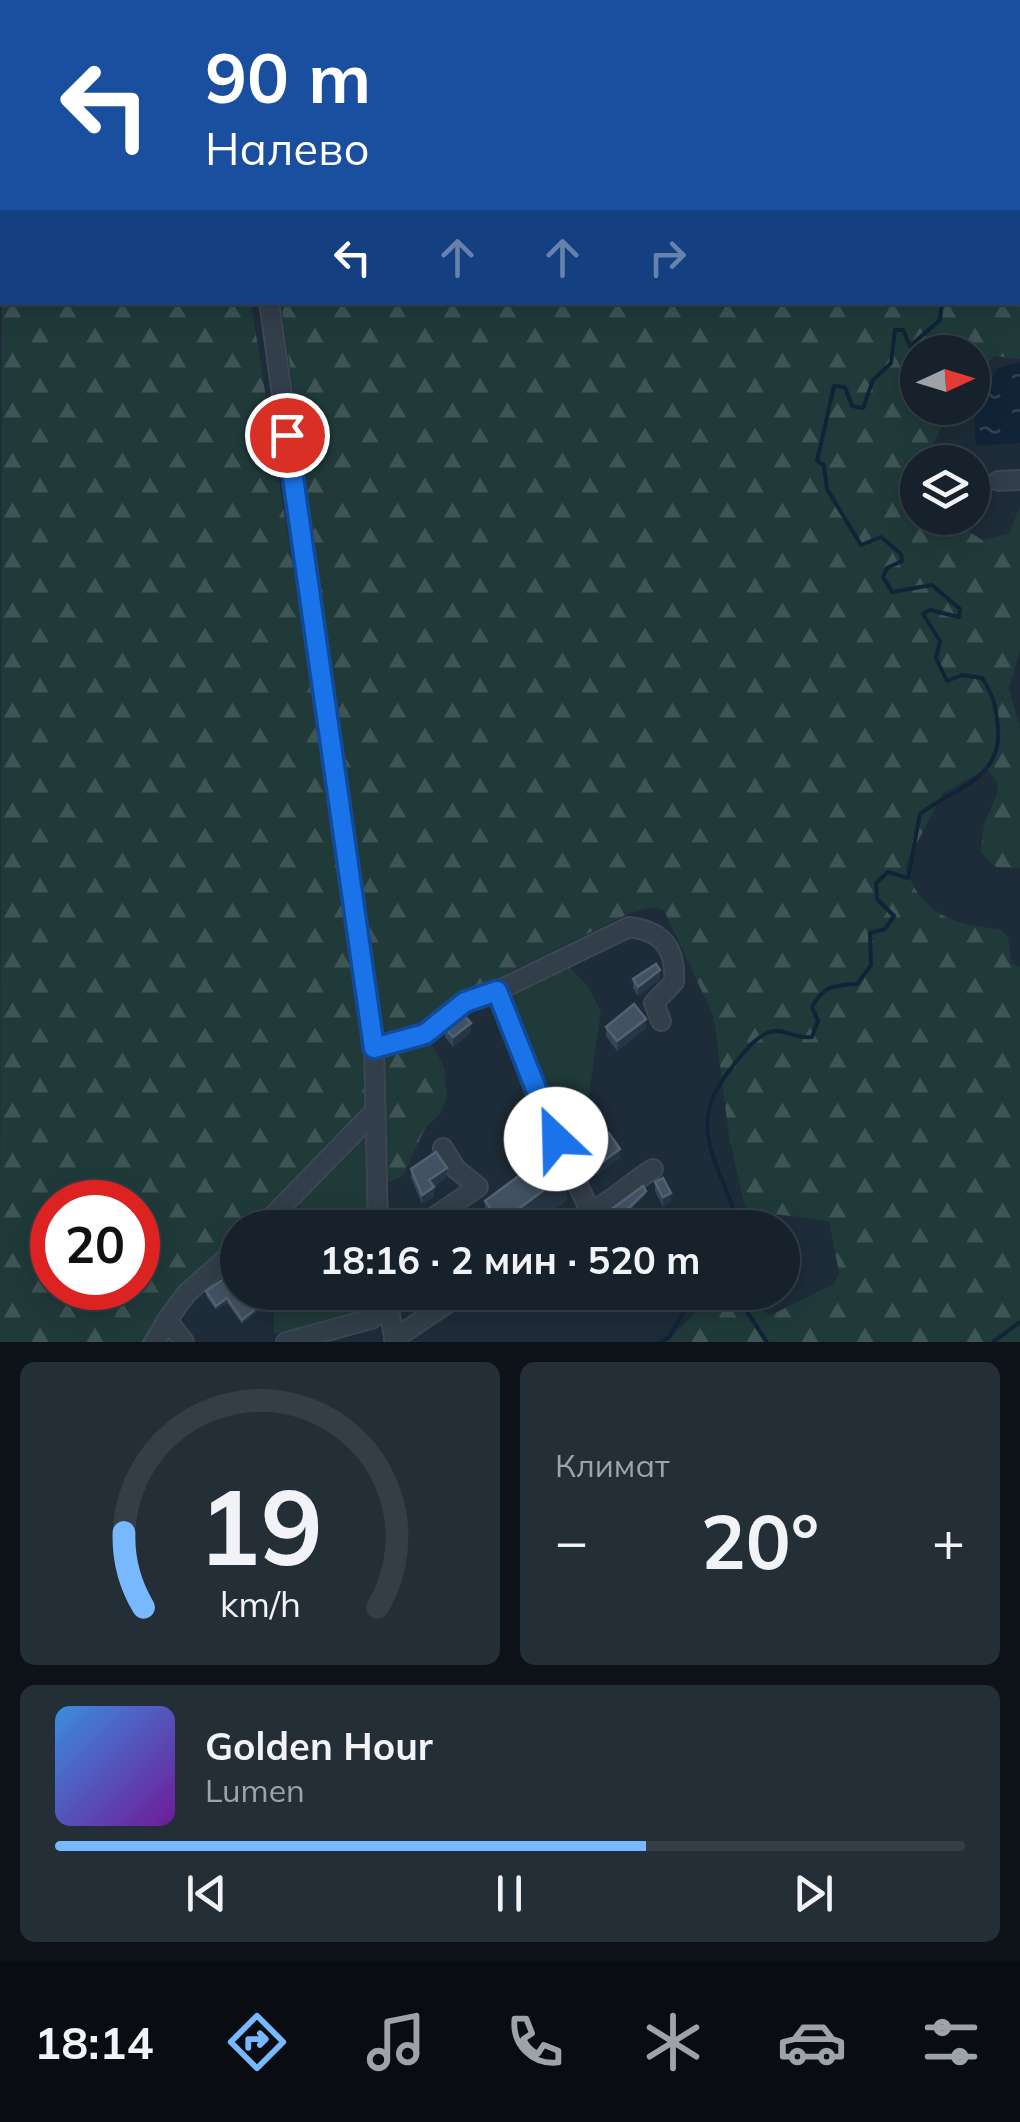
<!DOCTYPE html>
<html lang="ru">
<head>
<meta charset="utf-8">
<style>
	body { margin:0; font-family:Mulish,sans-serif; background:#232e37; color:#f1f3f6; height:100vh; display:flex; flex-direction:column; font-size:38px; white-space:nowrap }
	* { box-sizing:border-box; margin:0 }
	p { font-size:32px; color:#9ea3a9 }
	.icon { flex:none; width:55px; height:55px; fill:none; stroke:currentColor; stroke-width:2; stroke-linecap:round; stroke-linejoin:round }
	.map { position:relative; height:1342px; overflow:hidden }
	.drawer { display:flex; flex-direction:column; gap:20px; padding:20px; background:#0c1218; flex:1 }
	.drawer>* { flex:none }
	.banner { position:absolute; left:0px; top:0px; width:1020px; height:305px; box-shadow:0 5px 25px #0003,0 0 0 2px #353e47; background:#1a4fa0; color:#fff; overflow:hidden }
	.needle { width:65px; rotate:86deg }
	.controls { position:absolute; left:900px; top:335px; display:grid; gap:20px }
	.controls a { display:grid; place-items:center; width:90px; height:90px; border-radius:50%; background:#16212b; box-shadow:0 5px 25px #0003,0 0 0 2px #353e47; font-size:50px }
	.speed { position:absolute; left:30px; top:1180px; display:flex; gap:20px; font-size:50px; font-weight:700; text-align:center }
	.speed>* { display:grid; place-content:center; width:130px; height:130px; border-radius:50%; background:#16212b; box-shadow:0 5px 25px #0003,0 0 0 2px #353e47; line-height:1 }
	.speed .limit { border:15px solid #d22; background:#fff; color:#111 }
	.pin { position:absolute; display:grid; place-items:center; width:85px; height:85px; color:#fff; margin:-42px; border:5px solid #fff; border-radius:50%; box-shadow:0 2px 10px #0007 }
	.me { position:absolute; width:110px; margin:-55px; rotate:336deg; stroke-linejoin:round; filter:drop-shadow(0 0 8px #0008) }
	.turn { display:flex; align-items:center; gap:35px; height:210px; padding:0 40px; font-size:45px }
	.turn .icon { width:130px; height:130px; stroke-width:2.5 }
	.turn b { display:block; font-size:70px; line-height:85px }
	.lanes { display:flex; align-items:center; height:95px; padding:0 40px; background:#0003; justify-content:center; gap:50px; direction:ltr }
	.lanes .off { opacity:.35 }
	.big { font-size:75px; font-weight:700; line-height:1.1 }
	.drawer .tile { flex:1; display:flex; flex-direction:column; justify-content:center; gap:15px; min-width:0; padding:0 35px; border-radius:15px; background:#232e37 }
	.drawer .dial { align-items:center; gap:0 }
	.dial svg { height:260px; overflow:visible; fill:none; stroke:#353e47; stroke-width:7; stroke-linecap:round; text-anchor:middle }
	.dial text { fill:#f1f3f6; stroke:none }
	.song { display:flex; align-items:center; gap:30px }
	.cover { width:120px; height:120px; border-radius:15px; background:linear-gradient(135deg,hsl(210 70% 55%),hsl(280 70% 35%)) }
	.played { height:10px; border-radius:5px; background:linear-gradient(90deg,#78b8ff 65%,#353e47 65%) }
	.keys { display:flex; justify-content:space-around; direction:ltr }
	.heat { display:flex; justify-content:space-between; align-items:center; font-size:55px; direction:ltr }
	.drawer .tiles { flex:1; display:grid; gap:20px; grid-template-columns:1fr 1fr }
	.tile:last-child { grid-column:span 2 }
	.trip { position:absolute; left:220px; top:1210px; width:580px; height:100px; border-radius:50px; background:#16212b; box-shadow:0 5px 25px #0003,0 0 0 2px #353e47; font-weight:700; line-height:100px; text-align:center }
	.dock { display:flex; height:160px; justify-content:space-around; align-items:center; background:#090d11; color:#9ea3a9 }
	.dock .icon { width:70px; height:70px }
	.dock .active { color:#78b8ff }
	.dock b { font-size:45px; color:#f1f3f6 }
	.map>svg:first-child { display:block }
</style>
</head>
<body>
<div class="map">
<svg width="1020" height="1342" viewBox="0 0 1020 1342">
	<defs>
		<pattern id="forest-firs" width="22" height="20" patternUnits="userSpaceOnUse" patternTransform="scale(2.5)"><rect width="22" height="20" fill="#203a3a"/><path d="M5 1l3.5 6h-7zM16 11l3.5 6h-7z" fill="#3e5455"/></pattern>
		<pattern id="water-ripples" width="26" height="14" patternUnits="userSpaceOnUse" patternTransform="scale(2.5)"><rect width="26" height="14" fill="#112437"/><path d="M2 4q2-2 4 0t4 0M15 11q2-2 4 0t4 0" fill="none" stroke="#314252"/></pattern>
	</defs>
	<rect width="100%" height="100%" fill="#1e2c39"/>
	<path fill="#203a3a" d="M567,965L587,985L601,1011L587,1108L558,1123L509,995Z
		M368,1137L370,1227H309L300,1214V1203L350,1145Z
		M297,1293H378L367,1310L355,1315L274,1334V1308Z"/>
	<path fill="url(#forest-firs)" fill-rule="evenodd" d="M187,0H1020V359L995,356L973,376L972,352H918V408H952L923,462H918V518H949L982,540L1009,534L1020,506V650L1009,688L1020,728V868L996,867L981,853C982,842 982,830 986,820C993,800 1008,785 986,769L943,793L905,866C919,913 954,926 1000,929L1008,937L1011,963L1020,968V1342H666L716,1293H749L769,1316L834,1284L839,1273L829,1221L750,1211L744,1203L729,1136L714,1017L664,910L654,907L630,913L469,992L421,1028L389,1034L382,1027L281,303L1018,302V2Z
		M2,301L251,303L369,1047C368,1064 372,1092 364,1108C350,1136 267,1227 238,1228L237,1238C201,1267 160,1296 145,1342H0ZM52,1202H138V1288H52Z
		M429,1039L444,1067L447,1096L441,1113L425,1128L403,1176L386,1183L384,1055Z"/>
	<path fill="url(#water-ripples)" d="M1020,362V443L977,446C969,416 982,393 998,368Z"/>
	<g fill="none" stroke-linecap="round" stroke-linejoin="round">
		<path stroke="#112437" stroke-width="4" d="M978,2V0
			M739,1228C724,1167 682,1130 729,1071C738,1059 753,1039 767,1033C782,1026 796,1040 812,1037L818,1021L812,1007C823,986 834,985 857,984L871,965L870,933L885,929L894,916L877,899L876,883L888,872L908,878L920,814C954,788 1002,779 998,729C996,707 994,696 982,678L962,675L947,681L936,658L940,641L923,614L930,610L959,617L960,609L932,585L892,592L883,577L887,568L902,561L901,554L881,537L861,545L827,489L824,465L817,461L834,386L845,387L852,406L863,408L873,380L891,363L895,330H903L910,346L940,320L942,302
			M729,1292L737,1297L767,1342
			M660,1342L669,1337L688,1305L704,1292
			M993,1342L1020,1322"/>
		<defs>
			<path id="minor" d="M144,0L146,2
				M175,0L176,2
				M18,2L21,0
				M0,16L2,14
				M0,277L2,275
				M269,302L374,1048L378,1228
				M998,481L1020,480
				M497,991L541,1107L587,1204L586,1218L572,1228
				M374,1048L425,1034L465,1002L497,991L629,927C663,931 676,949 674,982L654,1003L661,1021
				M588,1213C612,1202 630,1183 653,1169
				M261,1228L373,1113
				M418,1228L478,1187L456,1169L443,1148
				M386,1292L395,1342
				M167,1320L187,1293L238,1248
				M394,1339L464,1292
				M155,1342L167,1320L184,1342
				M286,1342L371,1319L388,1306"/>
		</defs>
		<use href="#minor" stroke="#3b4753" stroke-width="22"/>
		<use href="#minor" stroke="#323e4a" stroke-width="18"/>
	</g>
	<path fill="#364656" d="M633,979H660L638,996L633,988Z
		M606,1027L646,1028L617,1051L606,1036Z
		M445,1028L471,1032L453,1047L445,1037Z
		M587,1150L620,1158L598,1174L587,1159Z
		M411,1169L447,1177L433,1187L434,1197L422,1204L411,1178Z
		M655,1182L671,1202L663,1207L655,1191Z
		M567,1200L530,1228L485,1227V1201Z
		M206,1291L238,1292H282L242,1324L227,1303L216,1310L206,1296Z
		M562,1292H600L570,1307Z"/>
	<path fill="#273646" d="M660,970V979L638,996V987Z
		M646,1019V1028L617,1051V1041Z
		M471,1023V1032L453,1047V1037Z
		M620,1149V1158L598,1174V1165Z
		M447,1168V1177L429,1189V1180Z
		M567,1173V1200L530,1228H501V1222Z
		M434,1187V1197L422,1204V1195Z
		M646,1191V1195L620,1221V1217Z
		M671,1193V1202L663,1207V1197Z
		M276,1292H282L242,1324V1320Z
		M581,1292H600L570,1307V1298Z
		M227,1298V1303L216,1310V1306Z"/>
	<path fill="#435263" stroke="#536272" stroke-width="2.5" d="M947,452L962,456L960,462H943Z
		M656,964L660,970L638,987L633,979Z
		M634,1004L646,1019L617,1041L606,1027Z
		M462,1013L471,1023L453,1037L445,1028Z
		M609,1133L620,1149L598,1165L587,1150Z
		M552,1151L567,1173L501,1222L485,1201Z
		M436,1152L447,1168L429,1180L434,1187L422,1195L411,1169Z
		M663,1178L671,1193L663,1197L655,1182Z
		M643,1186L646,1191L620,1217L613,1208Z
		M298,1217L306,1228H283Z
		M238,1269V1292H276L242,1320L227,1298L216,1306L206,1291Z
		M567,1292H581L570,1298Z"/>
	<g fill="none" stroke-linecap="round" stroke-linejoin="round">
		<defs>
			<path id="route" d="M287,435L374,1048L425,1034L465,1002L497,991L556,1139"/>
		</defs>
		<use href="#route" stroke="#114b97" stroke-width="25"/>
		<use href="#route" stroke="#1a73e8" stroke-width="18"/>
	</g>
</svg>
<div class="controls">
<a><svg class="needle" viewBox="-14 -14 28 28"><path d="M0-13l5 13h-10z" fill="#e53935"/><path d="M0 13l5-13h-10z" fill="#9ea3a9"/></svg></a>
<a><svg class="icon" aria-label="layers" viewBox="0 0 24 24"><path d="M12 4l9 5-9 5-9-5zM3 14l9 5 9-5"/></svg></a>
</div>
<div class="speed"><div class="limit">20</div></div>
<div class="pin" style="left:287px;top:435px;background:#d93025"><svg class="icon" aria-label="arrive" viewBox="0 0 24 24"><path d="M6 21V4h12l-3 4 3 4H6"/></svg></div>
<svg class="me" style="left:556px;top:1139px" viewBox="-20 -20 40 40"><circle r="19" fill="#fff"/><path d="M0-13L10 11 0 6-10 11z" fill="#1a73e8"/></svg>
<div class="trip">18:16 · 2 мин · 520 m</div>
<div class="banner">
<div class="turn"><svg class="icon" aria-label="left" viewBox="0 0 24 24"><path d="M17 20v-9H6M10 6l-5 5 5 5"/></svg><div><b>90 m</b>Налево</div></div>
<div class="lanes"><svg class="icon" aria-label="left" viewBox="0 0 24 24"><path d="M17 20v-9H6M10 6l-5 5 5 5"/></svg><svg class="icon off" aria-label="ahead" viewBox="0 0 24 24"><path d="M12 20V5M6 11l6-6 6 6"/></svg><svg class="icon off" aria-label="ahead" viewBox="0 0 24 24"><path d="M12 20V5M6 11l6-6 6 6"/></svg><svg class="icon off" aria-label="right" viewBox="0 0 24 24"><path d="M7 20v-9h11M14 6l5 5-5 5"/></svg></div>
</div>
</div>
<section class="drawer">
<div class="tiles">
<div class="tile dial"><svg viewBox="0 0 100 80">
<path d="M14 69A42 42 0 1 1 86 69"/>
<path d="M14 69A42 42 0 0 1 8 46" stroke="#78b8ff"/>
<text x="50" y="56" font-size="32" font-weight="700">19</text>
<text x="50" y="72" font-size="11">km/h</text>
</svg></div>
<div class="tile"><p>Климат</p>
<div class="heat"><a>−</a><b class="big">20°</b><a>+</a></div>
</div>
<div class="tile">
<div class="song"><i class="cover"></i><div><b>Golden Hour</b><p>Lumen</p></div></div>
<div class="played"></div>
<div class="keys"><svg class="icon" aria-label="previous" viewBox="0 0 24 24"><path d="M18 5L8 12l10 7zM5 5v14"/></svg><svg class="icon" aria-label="pause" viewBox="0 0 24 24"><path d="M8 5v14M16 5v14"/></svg><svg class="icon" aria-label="next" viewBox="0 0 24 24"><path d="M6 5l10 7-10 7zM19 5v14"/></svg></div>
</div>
</div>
</section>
<nav class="dock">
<b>18:14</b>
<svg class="icon active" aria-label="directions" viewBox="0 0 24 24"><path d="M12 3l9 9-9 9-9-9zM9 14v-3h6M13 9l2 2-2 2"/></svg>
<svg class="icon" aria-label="music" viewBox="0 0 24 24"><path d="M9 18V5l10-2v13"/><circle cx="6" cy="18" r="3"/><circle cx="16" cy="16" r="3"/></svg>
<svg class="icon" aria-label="phone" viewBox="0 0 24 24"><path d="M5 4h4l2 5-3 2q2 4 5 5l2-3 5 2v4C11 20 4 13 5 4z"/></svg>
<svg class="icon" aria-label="climate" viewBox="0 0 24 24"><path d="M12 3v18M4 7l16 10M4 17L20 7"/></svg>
<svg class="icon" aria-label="car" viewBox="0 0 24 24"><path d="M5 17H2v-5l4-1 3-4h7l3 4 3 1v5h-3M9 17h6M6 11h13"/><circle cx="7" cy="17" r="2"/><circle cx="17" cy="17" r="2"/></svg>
<svg class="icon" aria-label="filters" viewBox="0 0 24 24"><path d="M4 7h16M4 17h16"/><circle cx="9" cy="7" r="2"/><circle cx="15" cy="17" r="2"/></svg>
</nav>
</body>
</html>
